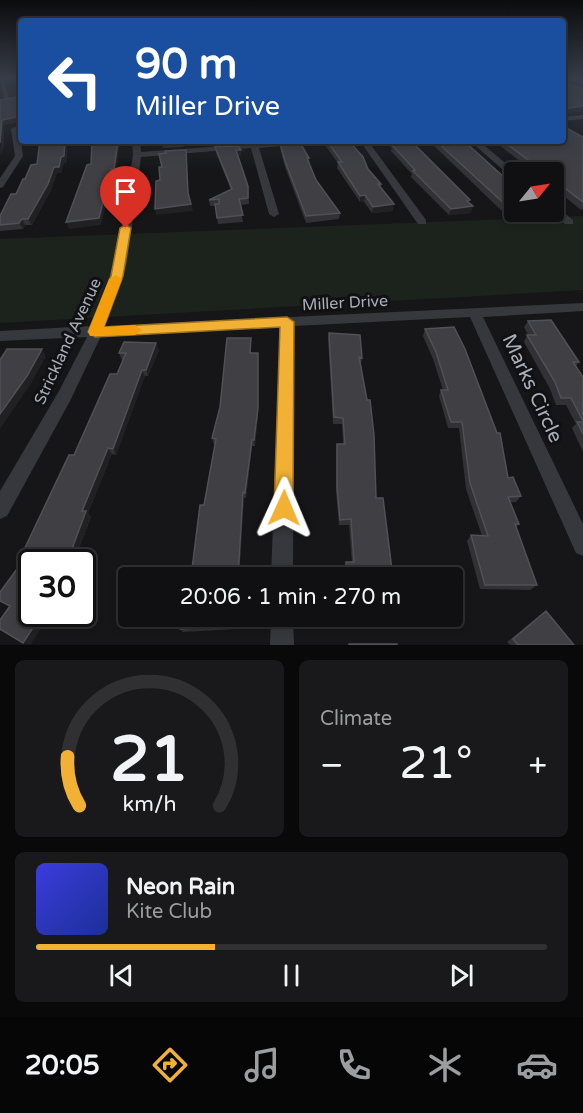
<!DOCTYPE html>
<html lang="en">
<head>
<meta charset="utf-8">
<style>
	body { margin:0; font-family:"Varela Round",sans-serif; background:#19191b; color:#f1f3f6; height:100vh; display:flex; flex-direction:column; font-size:22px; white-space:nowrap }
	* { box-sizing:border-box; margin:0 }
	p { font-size:20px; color:#9c9d9f }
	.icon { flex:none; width:33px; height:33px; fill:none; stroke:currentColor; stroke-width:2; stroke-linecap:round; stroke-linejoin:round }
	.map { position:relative; height:645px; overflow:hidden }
	.panel { display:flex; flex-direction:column; gap:15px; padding:15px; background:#09090a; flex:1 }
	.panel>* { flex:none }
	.banner { position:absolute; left:18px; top:18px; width:548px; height:126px; border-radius:6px; box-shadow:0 3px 9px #0003,0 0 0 2px #303032; background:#1a4fa0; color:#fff; overflow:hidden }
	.needle { width:39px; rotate:60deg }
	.buttons { position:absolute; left:504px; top:162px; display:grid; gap:12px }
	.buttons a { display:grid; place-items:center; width:60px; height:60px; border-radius:6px; background:#101012; box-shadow:0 3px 9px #0003,0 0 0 2px #303032; font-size:30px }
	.speed { position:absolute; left:18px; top:549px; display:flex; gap:12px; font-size:30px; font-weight:700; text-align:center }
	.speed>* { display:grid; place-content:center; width:78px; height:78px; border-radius:50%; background:#101012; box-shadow:0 3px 9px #0003,0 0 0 2px #303032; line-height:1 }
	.speed .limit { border:3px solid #111; border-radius:9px; background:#fff; color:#111 }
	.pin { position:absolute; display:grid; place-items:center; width:51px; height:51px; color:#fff; margin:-62px -26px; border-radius:50% 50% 50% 0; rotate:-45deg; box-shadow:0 0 6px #0007 }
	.pin .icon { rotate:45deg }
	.me { position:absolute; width:66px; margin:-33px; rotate:1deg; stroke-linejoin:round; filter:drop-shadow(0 0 4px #0008) }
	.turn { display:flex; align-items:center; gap:21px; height:126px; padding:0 18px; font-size:27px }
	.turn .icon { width:78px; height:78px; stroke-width:2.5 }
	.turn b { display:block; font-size:42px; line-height:51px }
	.big { font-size:45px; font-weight:600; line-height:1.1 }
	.panel .widget { flex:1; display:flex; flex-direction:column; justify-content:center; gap:9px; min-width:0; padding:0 21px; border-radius:9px; background:#19191b }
	.panel .dial { align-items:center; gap:0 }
	.dial svg { height:156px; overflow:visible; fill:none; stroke:#303032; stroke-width:7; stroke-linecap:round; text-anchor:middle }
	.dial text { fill:#f1f3f6; stroke:none }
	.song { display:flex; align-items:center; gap:18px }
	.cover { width:72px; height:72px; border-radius:9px; background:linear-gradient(135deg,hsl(240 70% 55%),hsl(230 70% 35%)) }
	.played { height:6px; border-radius:3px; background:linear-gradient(90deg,#f2b134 35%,#303032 35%) }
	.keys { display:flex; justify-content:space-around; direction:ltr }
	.heat { display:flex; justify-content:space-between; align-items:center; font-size:33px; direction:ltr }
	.panel .tiles { flex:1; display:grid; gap:15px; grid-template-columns:1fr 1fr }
	.widget:last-child { grid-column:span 2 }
	.trip { position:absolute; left:118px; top:567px; width:345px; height:60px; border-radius:6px; background:#101012; box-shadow:0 3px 9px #0003,0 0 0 2px #303032; font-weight:600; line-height:60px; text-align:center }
	.tabs { display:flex; height:96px; justify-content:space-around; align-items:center; background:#060607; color:#9c9d9f }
	.tabs .icon { width:42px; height:42px }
	.tabs .current { color:#f2b134 }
	.tabs b { font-size:27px; color:#f1f3f6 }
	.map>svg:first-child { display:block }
</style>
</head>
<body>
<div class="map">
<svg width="583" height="645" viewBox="0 0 583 645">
	<rect width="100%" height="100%" fill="#161618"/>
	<path fill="#1c231d" d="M583,216V290L0,323V239Z"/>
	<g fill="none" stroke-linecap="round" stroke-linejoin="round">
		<path fill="#37383d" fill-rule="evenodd" d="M0,79H4L9,99L4,98Z
			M583,115V119L562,121V117Z
			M562,125L583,137V142L562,130Z
			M15,127L19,129L23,156L3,187L0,188V178L15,156L11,129Z
			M132,141H140L141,152L250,144L249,141H257L258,143L321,141L317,143L259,148L279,214L274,217L269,214L251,148L141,157L127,263L105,326L583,303V311L483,317L583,524V556L576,553L470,317L294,326L293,578H271L280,327L101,336L70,401L7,516L0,519V491L59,391L87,337L0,341V331L91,326C118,266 123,219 133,155Z
			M360,141H368L426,220V224H418Z
			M470,141H479L516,172H514V178L511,177Z
			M554,205L573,220V224H565L552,212Z
			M271,616H293L294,645H270Z"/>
	</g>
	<path fill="#323236" d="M569,79H583V85Z
		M583,137V209L581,210L554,188V172H534L494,141H562Z
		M43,141H67V162L64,163L61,173H57L51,190L32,225H25L23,229L0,231V216L25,179L37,164Z
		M161,141H183L184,147L163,148Z
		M322,141H349L368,169L381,184V187L393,211L372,213L364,202H360L337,168L338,163Z
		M384,141H411L469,203L471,213L449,215L411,177L412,174L391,151L392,148Z
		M429,141H464L514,186V212H528L505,214Z
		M280,143L309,163L316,180L340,213L339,219L306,223L285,167L280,148Z
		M215,147L241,150V156H238L248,186L249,204L240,205L243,222L218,224L215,206H210L209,200L231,190L216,153Z
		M528,321L579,362L576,366L583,377V452L572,428L576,424L566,405H556L550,389L524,342L527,335H528L524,327Z
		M425,329L508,478L521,496L516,502H510L519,524L516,527L537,585L530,590L480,589L467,541L471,535L482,536L466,489L459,428H448L439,396L441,390H443L433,359L423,336Z
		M329,333L362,358L361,364L376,498L393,578H345V567L346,562H352L349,525H339L336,492V450L337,444H343L342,424H333L328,340Z
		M251,338V353H258V414L255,446H252L246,498H244L239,578H186L192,569L215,445H214L212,438Z
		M159,350L148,376H145L116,455L112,454L88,513L91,517L74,561L28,559L22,554L117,374L123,360H122L119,353Z
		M546,611L574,645H510L507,642L540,615Z
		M237,616L236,629L183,632L180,629Z
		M348,616H398V619L395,623L349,622Z"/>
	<path fill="#212124" d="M583,106V111L562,114V109Z
		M21,116V122L4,125V147L0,156L2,120Z
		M65,141H67V162L64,163L61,173H57L51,190L32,225L28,219L54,167Z
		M118,141H120L116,174L113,175L101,225L69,229L66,222Z
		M212,141H236V142L212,145Z
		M236,150H241V156H237Z
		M365,195L364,202H360V196Z
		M191,204L193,211L156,215L155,209Z
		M394,204L393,211L372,213L373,207Z
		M473,206L471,213L449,215L451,209Z
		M22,219L25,225L23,229L19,223Z
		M156,343L159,350L148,376L146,370Z
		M42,349L46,356L32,382L0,429V414Z
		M258,353V414L255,446L254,440Z
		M142,370L145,376L116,455L113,449Z
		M252,440V446L246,498L245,493Z
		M108,448L112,454L88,513L91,517L74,561L69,557L82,511Z
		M243,492L244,498L239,578H238Z
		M42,614H51L30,645L23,643Z
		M235,616H237L236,629L235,626Z"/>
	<path fill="#3f3f44" stroke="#4f5156" stroke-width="1.5" d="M562,81L583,89V106L562,109Z
		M21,96V116L2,120L0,143V100Z
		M568,129L583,137V202L554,180V172H544L503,141H562V130Z
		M40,141H65L64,156L61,157L59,167H54L48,184L28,219H22L19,223L0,225V216L11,194H16L23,179H25L31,165L37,164Z
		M92,141H118L114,169H111L99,218L66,222L87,165L91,164Z
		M162,141H183L162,142Z
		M299,141L309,158H307L316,180L340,213L306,216L285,161L280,143Z
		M327,141H349L363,157L368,169L381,184H378L394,204L373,207L365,195L360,196L338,162H342Z
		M391,141H411L470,200L467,201L473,206L451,209L413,171L415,170L392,145H396Z
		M436,141H464L514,186V207H508Z
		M238,146L241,150H236L248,186V198L239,199L243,215L217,218L215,204H219V199L209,200L232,189L215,147Z
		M186,150L188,193L191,204L155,209L156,181L160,180L159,167H162L159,154L166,153L165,151Z
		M551,320L579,362H573L583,377V421L571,398H561L555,382L527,335H536L528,321Z
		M454,327L465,349L497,433H500L508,478L513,477L521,496L508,497L519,524H515L537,585H485L471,535L488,536L470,483L462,422H451L441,390H448L436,352L425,329Z
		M329,333L360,335L362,358L359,357L367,400H370L374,435L376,498H383L393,578H347L346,562H354L351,519L340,520L337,486V444H345L343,418L334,417Z
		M227,338H251L250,353H258V408L254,440H252L245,493L243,492L238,578H186V569H192L200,505H204L216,439L212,438L220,407Z
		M124,342L156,343L146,370H142L113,449L108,448L82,511H86L69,557L22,554L69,455H74L110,374H117L126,353H119Z
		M7,349H42L27,376L0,414V360Z
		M577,422H583V434Z
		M20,565L32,571V614H42L23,643L0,629V620L10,606L0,601V592Z
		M546,611L574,645H518L513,639Z
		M181,616H235V626L180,629Z
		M350,616H398V619L350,618Z
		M349,644H397V645H349Z"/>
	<linearGradient id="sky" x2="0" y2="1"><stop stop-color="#0c0c0d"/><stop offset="0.46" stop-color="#363c48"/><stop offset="1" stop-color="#363c48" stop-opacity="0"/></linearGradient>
	<rect width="583" height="170" fill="url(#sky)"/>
	<path fill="#f2b134" stroke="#9d7322" stroke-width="1.5" d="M126,225L131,228L123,276L104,327L287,317L294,322L293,508L290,515L284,518L277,515L274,508L280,327L95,337L88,332L111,276L120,228Z"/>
	<path fill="#f59e0b" d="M116,275L122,279L104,327L135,325L142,330L135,335L90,336L88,332L109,279Z"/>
	<g text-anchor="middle" stroke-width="6" stroke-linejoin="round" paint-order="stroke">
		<g font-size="16" fill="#a8adb8" stroke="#111113">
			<text transform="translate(345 302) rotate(-3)" y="6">Miller Drive</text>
			<text transform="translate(67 341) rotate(-65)" y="6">Strickland Avenue</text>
		</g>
		<g font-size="20" fill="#a8adb8" stroke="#111113">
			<text transform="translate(533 388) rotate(65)" y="7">Marks Circle</text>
		</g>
	</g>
</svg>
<div class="buttons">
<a><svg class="needle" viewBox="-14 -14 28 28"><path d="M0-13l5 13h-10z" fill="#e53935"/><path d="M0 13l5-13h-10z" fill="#9c9d9f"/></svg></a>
</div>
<div class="speed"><div class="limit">30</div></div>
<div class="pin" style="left:126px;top:228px;background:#d93025"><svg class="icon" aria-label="arrive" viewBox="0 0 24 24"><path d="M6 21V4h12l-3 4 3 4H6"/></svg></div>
<svg class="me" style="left:284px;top:508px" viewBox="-20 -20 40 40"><path d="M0-17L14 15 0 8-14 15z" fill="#f2b134" stroke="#fff" stroke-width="4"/></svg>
<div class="trip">20:06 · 1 min · 270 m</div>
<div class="banner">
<div class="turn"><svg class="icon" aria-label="left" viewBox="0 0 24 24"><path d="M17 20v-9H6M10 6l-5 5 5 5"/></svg><div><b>90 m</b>Miller Drive</div></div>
</div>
</div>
<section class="panel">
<div class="tiles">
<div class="widget dial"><svg viewBox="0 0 100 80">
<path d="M14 69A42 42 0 1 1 86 69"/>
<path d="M14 69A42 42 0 0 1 8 44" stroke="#f2b134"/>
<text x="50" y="56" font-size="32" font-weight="700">21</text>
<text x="50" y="72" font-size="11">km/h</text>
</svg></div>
<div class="widget"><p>Climate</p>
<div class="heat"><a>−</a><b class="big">21°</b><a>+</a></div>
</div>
<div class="widget">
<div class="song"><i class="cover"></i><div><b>Neon Rain</b><p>Kite Club</p></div></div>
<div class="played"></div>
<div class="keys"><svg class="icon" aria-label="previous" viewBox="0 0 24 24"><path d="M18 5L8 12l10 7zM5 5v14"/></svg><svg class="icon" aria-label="pause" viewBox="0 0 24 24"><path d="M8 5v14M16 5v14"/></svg><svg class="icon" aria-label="next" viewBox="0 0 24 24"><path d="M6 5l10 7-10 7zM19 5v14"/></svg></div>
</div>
</div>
</section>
<nav class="tabs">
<b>20:05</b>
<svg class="icon current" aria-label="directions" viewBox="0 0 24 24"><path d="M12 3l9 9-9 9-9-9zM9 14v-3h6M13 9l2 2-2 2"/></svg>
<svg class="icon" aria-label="music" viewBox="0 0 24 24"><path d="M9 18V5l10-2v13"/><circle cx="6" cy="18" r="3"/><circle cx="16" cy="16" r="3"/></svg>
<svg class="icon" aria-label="phone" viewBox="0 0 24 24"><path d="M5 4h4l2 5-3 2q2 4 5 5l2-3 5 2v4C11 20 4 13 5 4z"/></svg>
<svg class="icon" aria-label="climate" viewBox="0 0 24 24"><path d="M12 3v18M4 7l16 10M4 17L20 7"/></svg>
<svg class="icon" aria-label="car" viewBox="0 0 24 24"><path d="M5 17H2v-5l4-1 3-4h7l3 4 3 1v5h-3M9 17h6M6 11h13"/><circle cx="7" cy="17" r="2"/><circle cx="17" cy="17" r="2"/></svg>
</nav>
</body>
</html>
